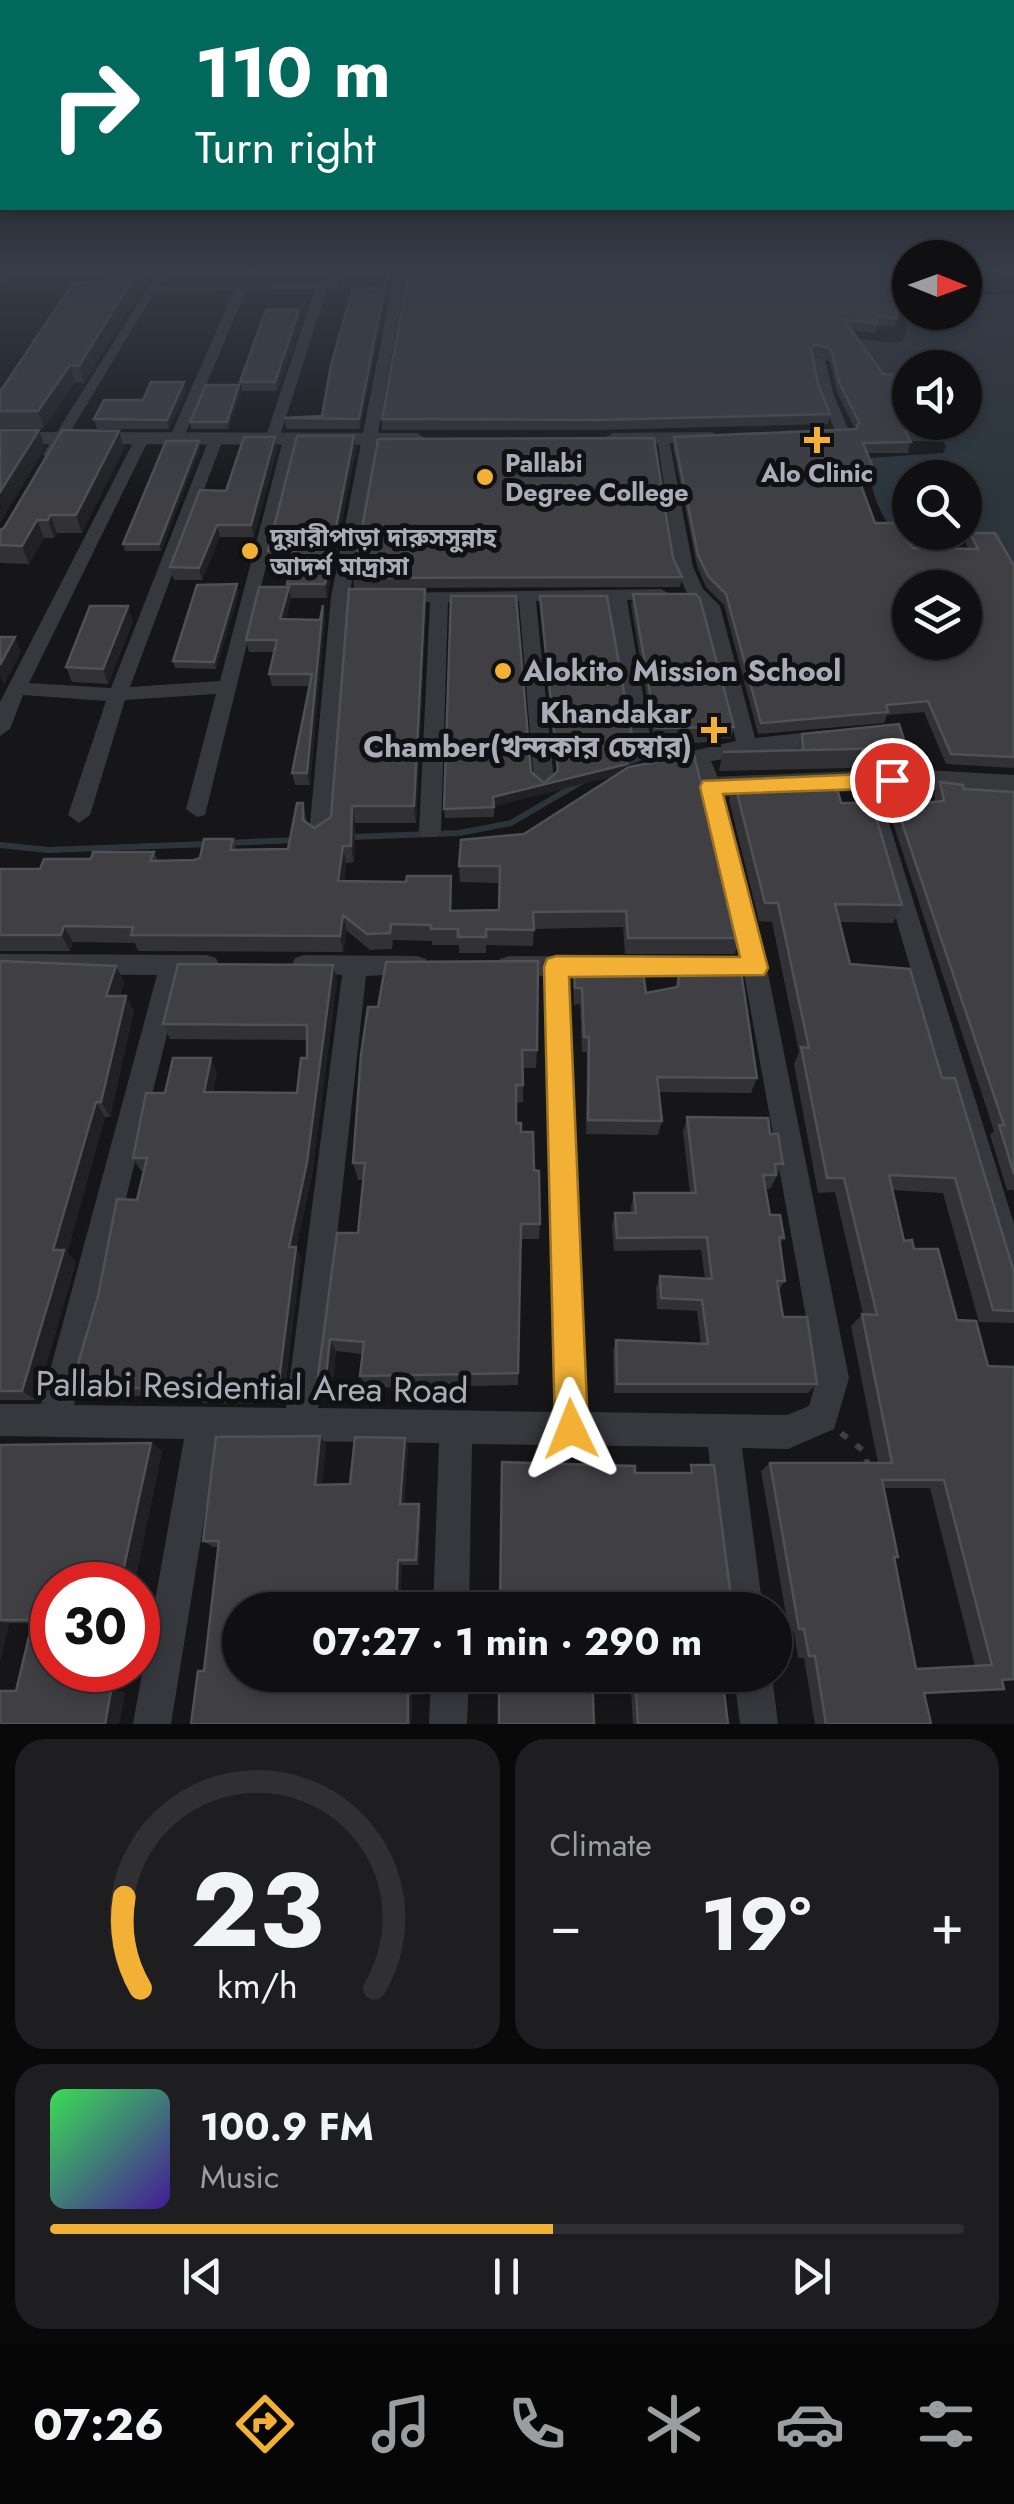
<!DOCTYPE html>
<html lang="en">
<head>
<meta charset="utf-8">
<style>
	body { margin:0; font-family:Jost,"Noto Sans Bengali",sans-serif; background:#1e1e20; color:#f1f3f6; height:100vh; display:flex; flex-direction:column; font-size:38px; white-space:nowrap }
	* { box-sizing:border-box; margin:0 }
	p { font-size:32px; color:#9c9d9f }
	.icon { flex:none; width:55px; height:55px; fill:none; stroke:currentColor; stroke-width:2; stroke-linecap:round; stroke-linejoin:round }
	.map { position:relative; height:1724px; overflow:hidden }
	.panel { display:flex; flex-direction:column; gap:15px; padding:15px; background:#09090a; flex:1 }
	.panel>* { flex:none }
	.guide { position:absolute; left:0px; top:0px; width:1015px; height:210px; box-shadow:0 5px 15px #0003,0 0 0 2px #303032; background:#00695c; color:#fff; overflow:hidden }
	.needle { width:65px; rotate:91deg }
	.buttons { position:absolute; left:892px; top:240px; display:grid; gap:20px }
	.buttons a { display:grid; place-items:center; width:90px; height:90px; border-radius:50%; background:#101012; box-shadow:0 5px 15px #0003,0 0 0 2px #303032; font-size:50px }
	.speed { position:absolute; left:30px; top:1562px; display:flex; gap:20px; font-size:50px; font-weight:700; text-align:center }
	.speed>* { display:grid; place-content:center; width:130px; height:130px; border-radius:50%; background:#101012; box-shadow:0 5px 15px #0003,0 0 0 2px #303032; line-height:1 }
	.speed .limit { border:15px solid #d22; background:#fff; color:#111 }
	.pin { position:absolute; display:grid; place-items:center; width:85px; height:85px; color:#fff; margin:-42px; border:5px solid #fff; border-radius:50%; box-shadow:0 2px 10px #0007 }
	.me { position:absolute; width:110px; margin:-55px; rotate:358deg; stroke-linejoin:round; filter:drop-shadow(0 0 8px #0008) }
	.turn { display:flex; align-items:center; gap:35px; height:210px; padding:0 30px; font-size:45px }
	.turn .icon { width:130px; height:130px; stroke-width:2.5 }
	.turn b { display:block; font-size:70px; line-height:85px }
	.big { font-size:75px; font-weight:700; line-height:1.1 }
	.panel .tile { flex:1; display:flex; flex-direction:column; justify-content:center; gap:15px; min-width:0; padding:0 35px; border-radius:30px; background:#1e1e20 }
	.panel .dial { align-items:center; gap:0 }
	.dial svg { height:260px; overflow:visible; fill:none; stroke:#303032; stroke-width:7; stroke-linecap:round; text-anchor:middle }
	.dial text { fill:#f1f3f6; stroke:none }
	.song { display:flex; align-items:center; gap:30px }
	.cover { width:120px; height:120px; border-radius:15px; background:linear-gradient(135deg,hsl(130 70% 55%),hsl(260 70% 35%)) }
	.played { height:10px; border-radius:5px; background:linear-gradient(90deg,#f2b134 55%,#303032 55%) }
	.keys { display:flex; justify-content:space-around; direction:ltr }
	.heat { display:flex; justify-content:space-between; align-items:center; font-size:55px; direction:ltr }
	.panel .tiles { flex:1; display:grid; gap:15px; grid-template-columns:1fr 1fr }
	.tile:last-child { grid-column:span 2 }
	.trip { position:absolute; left:222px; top:1592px; width:570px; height:100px; border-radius:50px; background:#101012; box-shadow:0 5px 15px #0003,0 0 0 2px #303032; font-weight:700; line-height:100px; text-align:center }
	.tabs { display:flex; height:160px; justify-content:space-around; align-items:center; background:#060607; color:#9c9d9f }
	.tabs .icon { width:70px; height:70px }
	.tabs .on { color:#f2b134 }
	.tabs b { font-size:45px; color:#f1f3f6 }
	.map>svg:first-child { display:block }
</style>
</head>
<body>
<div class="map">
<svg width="1014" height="1724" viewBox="0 0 1014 1724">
	<rect width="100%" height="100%" fill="#161618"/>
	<path fill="#2c353c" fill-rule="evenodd" d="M909,269L910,312H965L967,295L1014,294V575L996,542H960L956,549C946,550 933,552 924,550C886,541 868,492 869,458L943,453L946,447L935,423L965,422V368H910V384L804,354L828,335L896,343L903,340L907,330L906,304L889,296L895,282ZM910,478H965V532H910Z"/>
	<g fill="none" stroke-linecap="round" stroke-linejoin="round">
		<path stroke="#2c353c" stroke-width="6" d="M619,764L635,760L665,743L717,738
			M351,837L459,833L511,823L581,782
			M226,843L298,840
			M0,845L48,850L208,844"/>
		<path stroke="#3d3f44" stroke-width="6" stroke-dasharray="8 11" stroke-linecap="butt" d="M841,1433L865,1452L868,1467"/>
		<path stroke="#37383d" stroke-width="6" d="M0,284L4,280"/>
		<path fill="#37383d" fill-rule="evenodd" d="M160,269H172L159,286L328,282L331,269H343L337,288L327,289L279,439L272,443L265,439L315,289L246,291L183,439L176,443L169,439L234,291L154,293L57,454L45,457L43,454Z
			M395,269H407L349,597L331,834L320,842L309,834L331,597Z
			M813,357L825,360L833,393L850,433L848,436L836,433L819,393Z
			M142,435L149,439L29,683L111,688L209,439L216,435L223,439L130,687L220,681L283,440L290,436L297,440L205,815L197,817L186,809L216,694L125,700L90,815L79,823L68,815L106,701L23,695L10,729L0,736V702L135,439Z
			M657,436L669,439L693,567L703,589L720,606L755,738L828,730L838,737L828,744L711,761L722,787L767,968L849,1378L834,1429L788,1449L742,1448L763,1610H727L708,1447L472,1444L469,1610H433L439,1443L217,1440L171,1724H133L184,1439L0,1436V1404H41L157,975L0,974V954L207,955L216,958L219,965L216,972L182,975L74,1405L286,1408L342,975L295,972L292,965L295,958L304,955L417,956L426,959L429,966L426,973L366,976L318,1408L554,1412L544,976L500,973L497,966L500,959L509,956L707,957L716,960L719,967L716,974L707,977L569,976L587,1412L787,1415L809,1406L817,1378L743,968L700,787L689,756L692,751L736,741L702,608L686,591L675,567Z
			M661,589L670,594L667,598L627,600L651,742L641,749L631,742L609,600L536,601L554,781L544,789L534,781L519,601L448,602L441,831L438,837H422L419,831L430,602H399L390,597L393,593Z
			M866,773L876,781L1014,1224V1288L1003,1284L999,1273L856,781Z
			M431,1675H469L467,1724H429Z
			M734,1675H772L778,1724H740Z"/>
		<path fill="#37383d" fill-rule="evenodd" d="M0,432L417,433L427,439L417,445L0,444Z
			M712,432L722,438L719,442L613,445L603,439L613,433Z
			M906,769L1014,775V795L906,789L711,797L701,794L697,787L701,780L711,777Z"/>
	</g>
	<path fill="#323236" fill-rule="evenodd" d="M2,269H38L29,279L11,278L3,273Z
		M105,269H153L146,280L132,281L136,296L84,383L75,382L44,428H0V390L109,281Z
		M388,269H390L391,272L360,429H286L284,418L322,416L384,289Z
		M887,291L897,318L895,327L877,326L875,333L852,330L883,374L935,431L932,441H910L908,453H867L872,465L869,475L863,477L860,483L875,523L913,548H968L966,544L970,533L1014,566V768L946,764L924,712L887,715L884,723L758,734L724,605L706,587L697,566L673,447L674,437L855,429L837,392L829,359L814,353L813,355L818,384L830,414L828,424L595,430H382V419Z
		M954,312H965L966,324L962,326Z
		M301,320L277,391H242L240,382Z
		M186,391L169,429H97L94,419Z
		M241,392L228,429H191L190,422Z
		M354,436L356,449L327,598H291L286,619L320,620L323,605L325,617L310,785H295L292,773L310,686H272L269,674L275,652H249L246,640L287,587L292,564H270L268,551Z
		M275,437L277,449L254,537H220L202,580H174L170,567L226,491Z
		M124,448L82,533H57L54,538H44L29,564L0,563V530Z
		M200,448L161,551H125L123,544Z
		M673,558L682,577L680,587L354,588L353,578Z
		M239,592L216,669L175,668L173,661Z
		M633,594L734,727L731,738L654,739L631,605Z
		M540,596L632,737L631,746H624L626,769L740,938L735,954H625L623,927L534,929L533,946L486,945V953H459V945H432V941L393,940L392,949L370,950L347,931L343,952L138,951L135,943L73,942L70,951H0V869H40L91,859L154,852L158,861L194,860L233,839L236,850L288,849L303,803L307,823L314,828L331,817L426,606L416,823H355L354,862L346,863L344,881L452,893L451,911L499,910V883L460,882L459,866L524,834L615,776L494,806V817L445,818L444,809L531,772L544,783L557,772Z
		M133,621L108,684L72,682L66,667Z
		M802,734L906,746L899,764L849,768L719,771L723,752L797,750Z
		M734,781L841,803L902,905L893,923L840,922L850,964L942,1078L1014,1272V1323L979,1322L943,1193L892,1190L904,1241L914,1249L957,1320L988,1366L1014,1367V1680H1002L924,1693L931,1724H815L804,1658H798L794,1632H789L761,1471L770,1463H878L851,1326L863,1314L835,1192L818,1193L794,1064L799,1052L772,922L759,921L729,800ZM884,1488H930L975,1666L916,1669L895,1559L898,1557Z
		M940,782L964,789L1014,792V1193L1013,1190H1007L990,1135L994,1131L891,817L896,805L935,801L934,794Z
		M0,961L116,966L124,982L120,996H126L134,1011L110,1117H105L67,1253L76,1262L36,1400H0Z
		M574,964L646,993L675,988L680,965L757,1078L751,1093L659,1092L662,1121L658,1135L586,1134L587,1052H582L580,1004L574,1005L573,981Z
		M337,980L312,1175L296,1248L301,1258L283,1404L200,1403L194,1397L83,1395L71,1387L137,1200L144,1171H141L133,1158L165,1093L217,1072L213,1092L297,1093L307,1058V1040L170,1039L163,1024Z
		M537,1050L536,1068H523V1102L516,1103V1123L534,1170L540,1224L539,1239H521L518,1385L365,1388L360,1376L362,1354L336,1351L332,1388H324L318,1376L358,1233L363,1180H358L353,1163L361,1055Z
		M687,1117L770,1134L783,1164L770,1189H765L770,1215L784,1238L780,1244L785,1281L779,1290L783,1317L817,1384L808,1393H614L613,1351L616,1340L701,1344L697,1311L657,1309L656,1288L660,1276L705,1279L701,1250L614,1251L612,1226L615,1213H631V1207L634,1193H690L683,1132Z
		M320,1436L326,1445L322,1484H350L405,1438L408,1446L404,1504H419L421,1511L419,1565H402L240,1675H426L425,1694H412L411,1724H191L204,1671L219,1547H213L203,1541Z
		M151,1443L162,1451L112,1691L125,1692L119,1724H0L16,1691L32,1623H9L0,1660V1445Z
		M630,1675H722L728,1724H633Z"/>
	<path fill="#212124" d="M25,269H38L29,279Z
		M143,269H153L146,280Z
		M388,269H390L391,272L360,429L359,419Z
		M898,269H901L882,300L884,291Z
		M989,269H1003L1001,274L965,281V273Z
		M132,280L136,296L84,383L79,366Z
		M299,310L301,320L277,391L275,382Z
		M70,365L75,382L44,428L38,411Z
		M184,382L186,391L169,429L167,420Z
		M239,385L241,392L228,429L227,422Z
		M39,430L45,448L0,523V492Z
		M119,431L124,448L82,533L76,515Z
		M354,436L356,449L327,598L325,584Z
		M275,437L277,449L254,537L251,525Z
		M199,441L200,448L161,551L159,544Z
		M872,465L869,475L863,477L864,473L862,467Z
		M50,515L57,533L54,538L48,520Z
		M37,520L44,538L29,564L22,546Z
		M217,525L220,537L202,580L199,568Z
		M237,584L239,592L216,669L214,662Z
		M289,587L291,599L283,631L280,619Z
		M425,589L426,606L416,823L414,806Z
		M323,605L325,617L310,785L307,773Z
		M128,606L133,621L108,684L103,669Z
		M15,637L21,652L4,685L0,676V665Z
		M627,764L626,773L494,806L493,797Z
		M352,806L355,823L354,862L351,846Z
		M343,846L346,863L342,898L338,881Z
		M343,915L347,931L343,952L340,936Z
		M64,926L73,942L70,951L61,935Z
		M333,965L337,980L312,1175L296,1248L301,1258L283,1404L277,1396L289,1247Z
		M116,966L124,982L115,1011L106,996Z
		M126,996L134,1011L110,1117L101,1102Z
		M211,1058L217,1072L211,1105L204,1092Z
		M96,1102L105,1117L67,1253L76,1262L36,1400L22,1391L53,1250Z
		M330,1339L336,1351L332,1388L326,1376Z
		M320,1436L326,1445L321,1492L315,1485Z
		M405,1438L408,1446L403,1511L400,1504Z
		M151,1443L162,1451L134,1585H120Z
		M419,1504L421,1511L419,1565L416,1560Z
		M398,1560L402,1565L400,1610H396Z
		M0,1622L9,1623L0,1660Z
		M102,1670H116L112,1691L125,1692L119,1724H105L97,1691Z
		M423,1675H426L425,1694L422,1693Z
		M408,1693L412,1694L411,1724H408Z"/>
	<path fill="#3f3f44" stroke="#4f5156" stroke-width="2.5" fill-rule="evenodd" d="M388,269L359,419L284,418L322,416L331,365L353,288L384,289Z
		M409,269H898L884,291L896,292L897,318L877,316V323L844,320L883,374L910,376V422H932L935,431H905L911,442L863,443L872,465L862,467L864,473L856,472L875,523H893L913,548L978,549L970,533H995L1014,566V757L951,754L928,701L886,705L888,712L761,723L726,594L708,576L698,555L674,437L856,429L859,422L839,382L831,349L816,344L811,348L818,384L830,414L596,420L382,419ZM910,588H965V642H910Z
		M965,269H989L965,273Z
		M132,280L79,366L70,365L38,411H0V390L2,389L73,283Z
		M965,297L969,315L965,317L962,312H965Z
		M266,310H299L275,382H240Z
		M151,382H184L167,420L94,419L104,400H143Z
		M206,385H239L227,422H190Z
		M0,430H39L0,492Z
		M62,430L119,431L76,515H50L48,520H37L22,546L0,545V530L4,528Z
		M297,436H354L325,584H287L296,551H268Z
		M244,437H275L251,525H217L199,568L170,567L200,490L226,491Z
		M654,438L673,558L682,577L353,578L378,439Z
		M166,441H199L159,544H123Z
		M237,584L214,662L173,661L197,585Z
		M259,587H289L280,619L320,620L323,605L307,773H292L312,674H269L277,640H246Z
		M349,589H425L414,806H352L351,846H343L338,881L406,882L407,876H451L450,911L499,910L500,866H459L461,840L524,834L629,767L694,755L740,938H628L626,911L533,912L534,930L486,929V937H458V929H431V925L391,924L390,933L367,934L343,915L340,936L131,935L133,927L64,926L61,935H0V869H40L44,859H91L93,852H154L150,861L194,860L200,858L204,839H233L230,850L288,849L297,803H303V820L314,828L331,817Z
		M633,594H696L700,599L734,727L656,728Z
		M451,596H516L531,772L544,783L558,771L540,596H607L632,737H623L627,764L493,797L494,807L444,809Z
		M90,606H128L103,669L66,667Z
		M0,637H15L0,665Z
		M899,724L906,746L855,749L723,752L803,750L802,734Z
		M834,777L841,803H872L902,905L835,904L850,964L910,969L942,1078H955L1014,1272V1311L993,1310L955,1178L889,1175L904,1241L912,1240L914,1249H938L957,1320L976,1321L988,1366L1014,1367V1679L1002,1680L1004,1689L924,1693L931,1724H826L815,1656H809L804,1629H799L770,1463H892L862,1314L877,1315L844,1178H827L801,1047L809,1048L778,903H765L734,781ZM882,1480H944L992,1665L916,1669L894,1557H898Z
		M940,782L963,785L964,789L1014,792V1174L999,1125H1004L896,805L944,801Z
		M0,961L116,966L106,996H126L101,1102H96L53,1250H64L22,1391H0Z
		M538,961L537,1050H522L523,1085H516V1123H521V1132H533L534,1170L539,1171L540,1224H521L518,1373L360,1376L364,1342L330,1339L326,1376H318L337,1233H358L365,1163H353L361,1055L368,1007H378L386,962Z
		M178,964L333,965L307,1162L289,1247H296L277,1396L192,1395L193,1389L71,1387L98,1296L117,1199L137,1200L147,1158H133L146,1093H165L173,1058H211L204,1092L297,1093L301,1058H307V1025L163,1024Z
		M574,964L642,965L646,993L678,987L680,965H740L757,1078L657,1077L662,1121L588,1120L589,1037H584L582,988H575Z
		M687,1117L768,1118L770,1134H778L783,1164H775L776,1175H763L770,1215H780L784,1238L779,1237L785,1281H777L783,1317H807L817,1384H617L616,1340L708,1344L702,1300L661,1298L660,1276L712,1279L707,1237L617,1238L615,1213H636L634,1193H696Z
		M320,1436L315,1485L350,1484L355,1437L405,1438L400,1504H419L416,1560H398L396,1610H240V1675H423L422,1693H408V1724H191L198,1671H204L219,1541H203L216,1437Z
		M151,1443L120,1585H52V1670H102L97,1691H111L105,1724H0V1691H16L33,1620H0V1445Z
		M502,1462L635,1466V1473H692L691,1465H714L732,1606L740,1610H500Z
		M499,1675H592L594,1724H499Z
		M635,1675H722L728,1724H638Z"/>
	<linearGradient id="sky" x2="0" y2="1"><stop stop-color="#0c0c0d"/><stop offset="0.53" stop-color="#363c48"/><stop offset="1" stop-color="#363c48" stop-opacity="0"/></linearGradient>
	<rect width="1014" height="510" fill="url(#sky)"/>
	<path fill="#f2b134" stroke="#9d7322" stroke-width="2.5" d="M892,773L902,780L892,788L723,794L768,968L764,975L569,977L588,1429L583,1441L571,1446L559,1441L555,1429L544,967L547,959L556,956L740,957L700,787L703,781Z"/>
	<g fill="#f2b134" stroke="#111113" stroke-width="4">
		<path d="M812 425h10v10h10v10h-10v10h-10v-10h-10v-10h10z"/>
		<circle cx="485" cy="477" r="10"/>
		<circle cx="250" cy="551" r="10"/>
		<circle cx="503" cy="671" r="10"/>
		<path d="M709 715h10v10h10v10h-10v10h-10v-10h-10v-10h10z"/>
	</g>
	<g text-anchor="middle" stroke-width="10" stroke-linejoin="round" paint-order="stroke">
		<g font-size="25" font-weight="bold" fill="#a8adb8" stroke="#111113" text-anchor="start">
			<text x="505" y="472">Pallabi<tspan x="505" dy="29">Degree College</tspan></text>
			<text x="817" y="482" text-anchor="middle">Alo Clinic</text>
			<text x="270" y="546">দুয়ারীপাড়া দারুসসুন্নাহ<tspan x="270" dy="29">আদর্শ মাদ্রাসা</tspan></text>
		</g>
		<g font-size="30" font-weight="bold" fill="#a8adb8" stroke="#111113" text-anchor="start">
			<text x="523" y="681">Alokito Mission School</text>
			<text x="692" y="723" text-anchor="end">Khandakar<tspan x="692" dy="34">Chamber(খন্দকার চেম্বার)</tspan></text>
		</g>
		<g font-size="35" fill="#a8adb8" stroke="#111113">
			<text transform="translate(252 1387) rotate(1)" y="12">Pallabi Residential Area Road</text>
		</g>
	</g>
</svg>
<div class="buttons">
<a><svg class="needle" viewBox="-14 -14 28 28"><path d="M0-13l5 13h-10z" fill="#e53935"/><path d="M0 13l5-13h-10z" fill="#9c9d9f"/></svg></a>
<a><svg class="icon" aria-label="sound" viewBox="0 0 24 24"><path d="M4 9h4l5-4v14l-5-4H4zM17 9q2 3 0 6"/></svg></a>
<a><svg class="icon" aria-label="search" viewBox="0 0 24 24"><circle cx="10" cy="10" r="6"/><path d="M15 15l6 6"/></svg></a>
<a><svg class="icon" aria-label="layers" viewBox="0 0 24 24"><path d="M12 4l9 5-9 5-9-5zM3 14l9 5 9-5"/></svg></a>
</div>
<div class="speed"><div class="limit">30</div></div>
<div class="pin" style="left:892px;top:780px;background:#d93025"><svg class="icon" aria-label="arrive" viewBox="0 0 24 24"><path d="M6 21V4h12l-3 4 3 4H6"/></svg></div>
<svg class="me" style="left:571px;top:1429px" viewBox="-20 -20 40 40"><path d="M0-17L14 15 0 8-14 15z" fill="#f2b134" stroke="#fff" stroke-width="4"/></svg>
<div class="trip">07:27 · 1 min · 290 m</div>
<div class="guide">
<div class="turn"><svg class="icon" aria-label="right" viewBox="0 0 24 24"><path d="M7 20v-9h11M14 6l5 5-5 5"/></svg><div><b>110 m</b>Turn right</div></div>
</div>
</div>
<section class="panel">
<div class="tiles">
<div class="tile dial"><svg viewBox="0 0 100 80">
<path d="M14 69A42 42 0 1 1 86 69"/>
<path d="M14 69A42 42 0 0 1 9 41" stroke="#f2b134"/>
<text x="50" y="56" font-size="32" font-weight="700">23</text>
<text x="50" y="72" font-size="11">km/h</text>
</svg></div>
<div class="tile"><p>Climate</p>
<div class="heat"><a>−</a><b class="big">19°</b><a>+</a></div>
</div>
<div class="tile">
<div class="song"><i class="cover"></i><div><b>100.9 FM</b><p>Music</p></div></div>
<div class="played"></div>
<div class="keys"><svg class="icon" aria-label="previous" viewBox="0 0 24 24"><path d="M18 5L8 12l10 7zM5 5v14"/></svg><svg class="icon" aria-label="pause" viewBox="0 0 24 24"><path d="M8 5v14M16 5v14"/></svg><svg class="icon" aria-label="next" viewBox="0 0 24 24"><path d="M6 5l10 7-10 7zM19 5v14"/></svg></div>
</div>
</div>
</section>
<nav class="tabs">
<b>07:26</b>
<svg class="icon on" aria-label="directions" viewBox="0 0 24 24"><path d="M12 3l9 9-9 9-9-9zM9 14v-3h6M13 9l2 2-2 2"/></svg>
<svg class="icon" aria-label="music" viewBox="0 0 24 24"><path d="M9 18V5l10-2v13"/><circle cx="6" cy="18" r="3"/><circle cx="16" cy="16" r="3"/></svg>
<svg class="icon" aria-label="phone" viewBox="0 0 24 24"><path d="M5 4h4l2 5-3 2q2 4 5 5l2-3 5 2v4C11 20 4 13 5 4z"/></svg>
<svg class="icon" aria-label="climate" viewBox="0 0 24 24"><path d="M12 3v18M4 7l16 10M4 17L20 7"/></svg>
<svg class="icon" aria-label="car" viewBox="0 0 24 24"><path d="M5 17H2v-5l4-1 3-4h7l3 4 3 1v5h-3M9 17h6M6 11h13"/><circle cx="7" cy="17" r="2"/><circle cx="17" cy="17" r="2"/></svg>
<svg class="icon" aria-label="filters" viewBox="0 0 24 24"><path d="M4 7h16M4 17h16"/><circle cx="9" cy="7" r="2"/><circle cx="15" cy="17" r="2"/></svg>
</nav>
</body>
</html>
